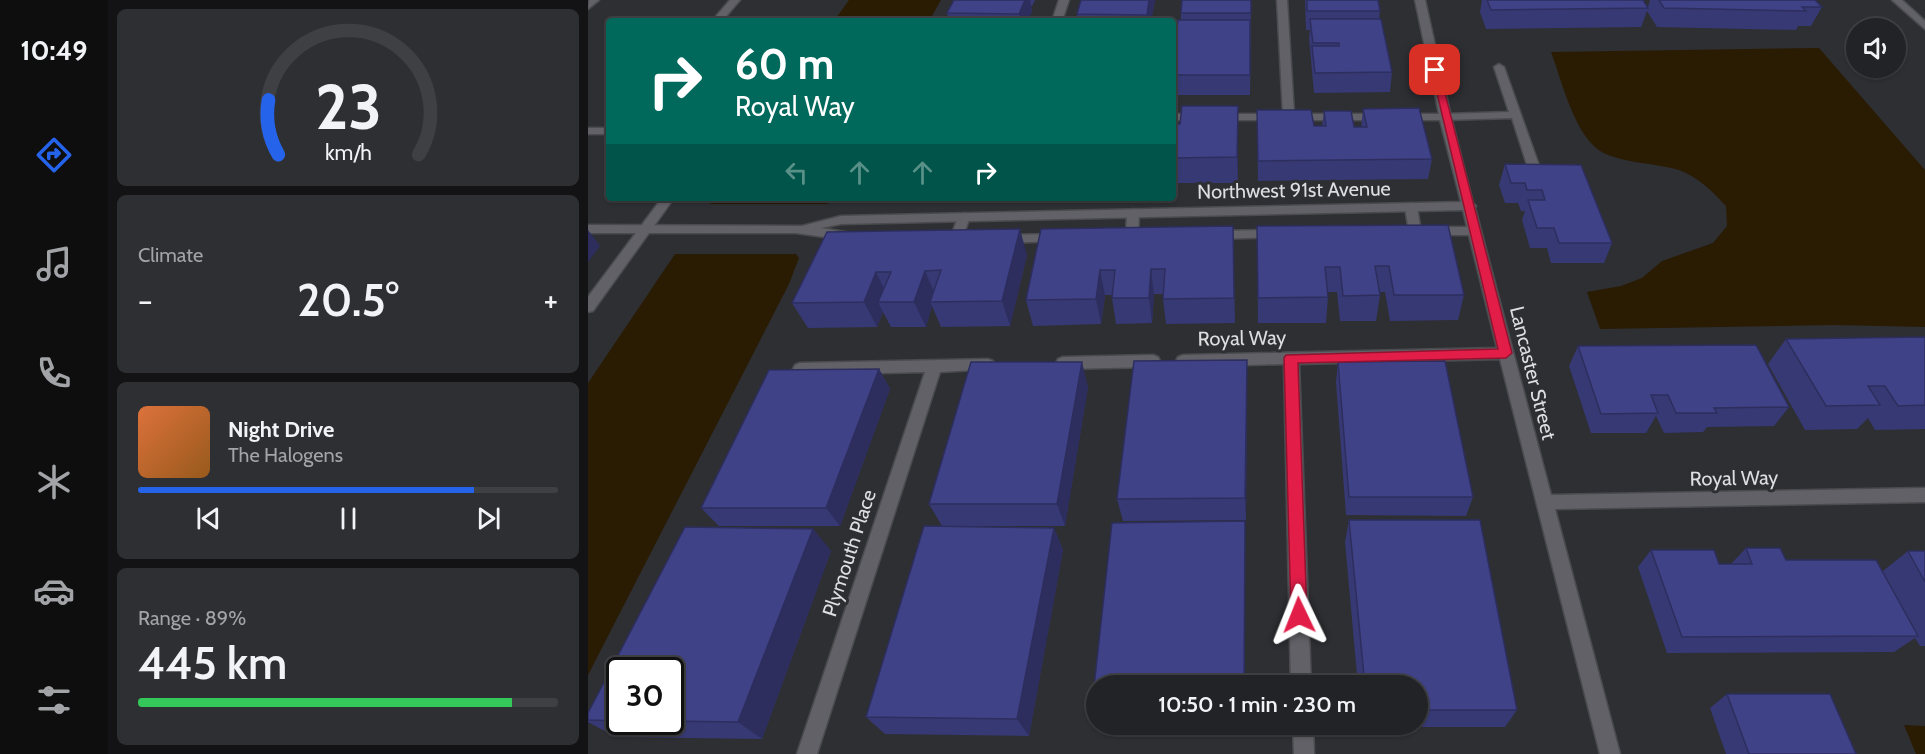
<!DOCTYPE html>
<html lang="en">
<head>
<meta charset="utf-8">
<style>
	body { margin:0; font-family:Cabin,sans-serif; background:#2e2f32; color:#f1f3f6; height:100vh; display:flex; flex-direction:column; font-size:22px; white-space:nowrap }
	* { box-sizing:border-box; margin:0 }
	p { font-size:20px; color:#a2a4a7 }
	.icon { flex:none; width:33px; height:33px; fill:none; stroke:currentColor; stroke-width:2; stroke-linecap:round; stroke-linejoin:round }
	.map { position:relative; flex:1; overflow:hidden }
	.details { display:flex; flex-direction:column; gap:9px; padding:9px; background:#131315; width:480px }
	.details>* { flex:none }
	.hud { position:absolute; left:18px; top:18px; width:570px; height:183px; border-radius:6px; box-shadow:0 2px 4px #0004,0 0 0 2px #3f4043; background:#00695c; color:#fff; overflow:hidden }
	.buttons { position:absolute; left:1258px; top:18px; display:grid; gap:12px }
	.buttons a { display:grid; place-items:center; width:60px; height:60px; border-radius:50%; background:#222326; box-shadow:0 2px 4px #0004,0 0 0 2px #3f4043; font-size:30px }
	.speed { position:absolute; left:18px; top:657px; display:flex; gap:12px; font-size:30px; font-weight:700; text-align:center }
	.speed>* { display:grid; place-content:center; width:78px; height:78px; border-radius:50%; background:#222326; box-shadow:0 2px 4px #0004,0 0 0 2px #3f4043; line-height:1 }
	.speed .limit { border:3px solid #111; border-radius:9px; background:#fff; color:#111 }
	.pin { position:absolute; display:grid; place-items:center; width:51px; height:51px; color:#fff; margin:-26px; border-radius:12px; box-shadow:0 3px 9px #0006 }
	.me { position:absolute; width:66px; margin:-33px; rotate:358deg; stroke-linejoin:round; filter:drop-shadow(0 0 4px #0008) }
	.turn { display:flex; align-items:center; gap:21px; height:126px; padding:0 30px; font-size:27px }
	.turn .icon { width:78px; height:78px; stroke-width:2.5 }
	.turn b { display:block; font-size:42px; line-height:51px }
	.lanes { display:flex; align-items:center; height:57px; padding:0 30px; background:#0003; justify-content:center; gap:30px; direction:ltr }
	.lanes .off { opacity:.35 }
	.big { font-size:45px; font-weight:600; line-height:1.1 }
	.details .widget { flex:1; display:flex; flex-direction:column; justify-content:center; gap:9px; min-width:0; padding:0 21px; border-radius:9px; background:#2e2f32 }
	.details .dial { align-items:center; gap:0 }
	.dial svg { height:156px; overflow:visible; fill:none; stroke:#3f4043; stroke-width:7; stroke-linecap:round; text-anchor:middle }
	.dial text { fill:#f1f3f6; stroke:none }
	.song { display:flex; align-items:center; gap:18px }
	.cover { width:72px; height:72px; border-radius:9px; background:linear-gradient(135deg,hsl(20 70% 55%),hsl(30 70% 35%)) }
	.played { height:6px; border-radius:3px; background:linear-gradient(90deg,#2563eb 80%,#3f4043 80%) }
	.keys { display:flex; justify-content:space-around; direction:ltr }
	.heat { display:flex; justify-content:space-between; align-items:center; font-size:33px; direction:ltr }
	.charge { height:9px; border-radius:4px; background:linear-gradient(90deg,#34c759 89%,#3f4043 0) }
	.trip { position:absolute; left:498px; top:675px; width:342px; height:60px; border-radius:30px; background:#222326; box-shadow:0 2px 4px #0004,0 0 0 2px #3f4043; font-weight:600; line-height:60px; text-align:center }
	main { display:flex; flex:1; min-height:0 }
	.tabs { display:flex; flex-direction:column; width:108px; justify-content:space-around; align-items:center; background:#0e0e0f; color:#a2a4a7 }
	.tabs .icon { width:42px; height:42px }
	.tabs .on { color:#2563eb }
	.tabs b { font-size:27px; color:#f1f3f6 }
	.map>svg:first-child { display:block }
</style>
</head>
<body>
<main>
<nav class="tabs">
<b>10:49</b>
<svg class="icon on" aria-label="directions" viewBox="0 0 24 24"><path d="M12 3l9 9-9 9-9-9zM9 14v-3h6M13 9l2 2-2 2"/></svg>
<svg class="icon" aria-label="music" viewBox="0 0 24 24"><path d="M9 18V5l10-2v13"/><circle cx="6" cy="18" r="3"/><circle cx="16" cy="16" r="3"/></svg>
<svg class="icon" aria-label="phone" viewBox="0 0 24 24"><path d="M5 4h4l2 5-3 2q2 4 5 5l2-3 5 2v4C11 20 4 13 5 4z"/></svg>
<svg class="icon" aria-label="climate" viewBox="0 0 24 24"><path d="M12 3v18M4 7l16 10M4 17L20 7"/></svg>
<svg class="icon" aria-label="car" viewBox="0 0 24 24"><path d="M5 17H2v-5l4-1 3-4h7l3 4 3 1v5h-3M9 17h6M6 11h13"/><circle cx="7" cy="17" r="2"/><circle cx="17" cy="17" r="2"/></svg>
<svg class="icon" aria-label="filters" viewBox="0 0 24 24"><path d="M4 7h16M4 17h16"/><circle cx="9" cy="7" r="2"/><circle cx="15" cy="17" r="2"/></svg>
</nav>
<section class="details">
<div class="widget dial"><svg viewBox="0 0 100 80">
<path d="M14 69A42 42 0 1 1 86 69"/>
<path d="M14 69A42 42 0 0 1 9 41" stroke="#2563eb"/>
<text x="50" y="56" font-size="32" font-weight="700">23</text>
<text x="50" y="72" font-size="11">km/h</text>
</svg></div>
<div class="widget"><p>Climate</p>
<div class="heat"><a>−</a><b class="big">20.5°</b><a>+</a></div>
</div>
<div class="widget">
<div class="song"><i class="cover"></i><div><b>Night Drive</b><p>The Halogens</p></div></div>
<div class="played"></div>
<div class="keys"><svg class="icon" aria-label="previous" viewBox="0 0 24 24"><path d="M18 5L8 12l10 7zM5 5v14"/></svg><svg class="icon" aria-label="pause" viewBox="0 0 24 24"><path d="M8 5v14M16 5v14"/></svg><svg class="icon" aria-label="next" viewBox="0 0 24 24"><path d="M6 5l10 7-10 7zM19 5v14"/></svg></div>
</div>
<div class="widget"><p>Range · 89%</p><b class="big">445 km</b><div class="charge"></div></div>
</section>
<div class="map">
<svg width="1337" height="754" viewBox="0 0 1337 754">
	<rect width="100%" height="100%" fill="#2e2f33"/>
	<path fill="#2a1b03" d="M261,0H353L341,21H246Z
		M1231,48L1337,170V327L1246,325L1012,329L999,292L1033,286L1054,278L1074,261L1125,243L1139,226L1138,206C1124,191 1110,177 1091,170C1070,163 1023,163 1007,147C984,126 974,81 963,52Z
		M126,198H244L240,204H122Z
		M87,254H208L211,258L201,284L0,675V383Z
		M1316,725L1337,726V754H1328Z"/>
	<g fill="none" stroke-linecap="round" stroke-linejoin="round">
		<defs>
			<path id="service" d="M911,64L916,67L953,171L951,174L947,175L941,171L924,118L857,120L851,117L857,114L921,112L906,67Z
				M0,128H21V134H0Z
				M74,198H86L5,311L0,312V297Z
				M823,203L829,207L833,232L827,236L821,232L817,207Z
				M545,209L551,213L550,237L544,241L538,237L539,213Z
				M376,213L382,217L374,239L373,242H363L362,239L370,217Z"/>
			<path id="minor" d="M142,0H152L134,21H124Z
				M471,0H481L474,21H464Z
				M689,0H699L706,114H851L827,0H837L863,117L885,203L888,206L887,208L963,495L1337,488V502L967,509L1032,754H1012L912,359L711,364L723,686H703L696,364L595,367L590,365L588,361L590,357L595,355L909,348L881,235H842L836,231L842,227H879L875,210L253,224L233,228L263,233L264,236L263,239L258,240L208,233H0V225L214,226L253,216L873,202L852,120H585V114H695Z
				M1304,0H1314L1337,21V29Z
				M689,230L695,234L694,237L626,239L620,235L626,231Z
				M470,234L475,235L476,238L475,241L416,243L410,239L416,235Z
				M565,355L570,357L572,361L570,365L565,367L475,369L470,367L468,363L470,359L475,357Z
				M400,359L405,361L407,365L405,369L352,372L229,754H209L337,372L212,375L207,373L205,369L207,365L212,363Z
				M705,724H725L726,754H706Z"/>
			<path id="tertiary" d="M11,0L0,9L1,0Z"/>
		</defs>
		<use href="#service" stroke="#4a4b4e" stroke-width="3"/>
		<use href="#minor" stroke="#4a4b4e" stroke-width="3"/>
		<use href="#tertiary" stroke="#4a4b4e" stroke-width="3"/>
		<use href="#service" fill="#616167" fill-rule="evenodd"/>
		<use href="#minor" fill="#616167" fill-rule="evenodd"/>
		<use href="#tertiary" fill="#616167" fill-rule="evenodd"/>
	</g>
	<path fill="#373974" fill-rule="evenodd" d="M366,0H447L444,6H443L444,11L440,21H361L359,13Z
		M493,0H567L563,21H490L489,14Z
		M717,0H790L792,11L791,19L804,72L802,92L726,93L721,38L722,30H718Z
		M894,0H1055L1060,7L1062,0H1227L1234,7L1223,26H1210L1208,30L1069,27L1059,11L1053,27L898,29L892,12Z
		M663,4L662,95H585V65L593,20V13Z
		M775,109L844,159L840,179L670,181L669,110L726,126H734L736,111L766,127H773Z
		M585,124L650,131V183H585Z
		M917,164L993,165L1024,243L1016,263H963L959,248H942L934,220L937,211H933L930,203H917L911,185Z
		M860,225L876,295L870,320L802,321L797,292H791L792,295L788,321H752L749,292H740V297L738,323H670L669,226Z
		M645,226L647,323L578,324L575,299V294H566L564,323L528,324L524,298V295H517L513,324L445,326L438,300L453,229Z
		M239,232L439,255L422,326L353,327L344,306L338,327H303L295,312L289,327L220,328L204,303Z
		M1337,337V429L1287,430L1280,418L1269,429L1217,430L1180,364L1198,339Z
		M990,346L1201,407L1186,426L1119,427L1115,432L1076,433L1068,416L1058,433H1003L981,366Z
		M659,360L658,520L535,521L529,499Z
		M750,362L885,497L878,516L758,515L748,382Z
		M291,369L302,389L252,526H131L113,508Z
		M500,387L477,526H354L341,504Z
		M761,520L929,710L917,727H774V724H830V686H770L757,542Z
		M657,521V686H508V724H657V729L511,731L503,715L524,523Z
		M97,527L225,529L243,551L174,739L28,737L0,722V713ZM32,670H82V722H32Z
		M466,528L475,550L441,736L297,734L278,717Z
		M1158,548L1198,560L1295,571L1320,551H1337V646H1332L1327,638L1306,652L1079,653L1050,567L1063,550L1131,564H1143Z
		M1139,694L1268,754H1138L1122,708Z"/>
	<path fill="#2d2e5e" d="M437,0H442L444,11L440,21H433L431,14Z
		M561,0H567L563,21H559V15Z
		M650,106V183L649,157Z
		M432,229L439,255L422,326L414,301Z
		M0,230L12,246L0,262Z
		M563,269L566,294L564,323L561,298Z
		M512,270L517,295L513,324L508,299Z
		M337,271L348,296L342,302L344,306L338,327L326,302Z
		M288,272L300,297L290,302L295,312L289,327L276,302Z
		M659,360V385L658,520L657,498Z
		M494,362L500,387L477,526L469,504Z
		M291,369L302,389L252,526L238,508Z
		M657,521V686H656Z
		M466,528L475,550L441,736L429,719Z
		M225,529L243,551L174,739L150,722Z"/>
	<path fill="#404287" stroke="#2d2e5e" stroke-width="1.5" d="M366,0H437L431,14L359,13Z
		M493,0H561L559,15L489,14Z
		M594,0H663V13H593Z
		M719,0H790L792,11H719Z
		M899,0H1055L1060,8L903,10Z
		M1071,0H1227L1234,7H1214L1218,11L1076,8Z
		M722,19H793L804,72L727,73L724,46H751V43H725Z
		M590,20H662V75H585V65Z
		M594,106H650L649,157L585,158V124H592Z
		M831,108L844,159L670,161L669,110H723L726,126H738L736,111H763L766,127H779L775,109Z
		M917,164L993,165L1024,243H971L966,228H949L940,200H957L954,190H939L937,183H923Z
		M860,225L876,295H806L801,266H787L792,295L755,296L752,267H737L740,297L670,298L669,226Z
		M645,226L646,298L575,299L577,269H563L561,298H524L527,270H512L508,299L438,300L453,229Z
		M432,229L414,301L342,302L353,270L337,271L326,302H290L303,272H288L276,302L204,303L239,232Z
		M1337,337V405L1310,406L1297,386H1280L1292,405L1238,406L1198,339Z
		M1168,345L1201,407L1126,408L1129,413H1088L1080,395H1063L1070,413L1013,414L990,346Z
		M659,360L657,498L529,499L546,361Z
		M857,361L885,497H761L750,362Z
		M383,362H494L469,504H341Z
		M291,369L238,508H113L181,370Z
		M761,520H892L929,710H830V686H777Z
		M657,521L656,686H508V715H503L524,523Z
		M336,526L466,528L429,719L278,717Z
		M97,527L225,529L150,722L82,721V670H32V721L0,720V713Z
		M1158,548H1192L1198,560H1288L1330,636L1094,637L1063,550H1126L1131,564H1164Z
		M1320,551H1337V582Z
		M1139,694H1242L1268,754H1161Z"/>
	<path fill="#e11d48" stroke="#92132f" stroke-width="1.5" d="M843,68L851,70L924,353L918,358L710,363L719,615L717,621L711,624L705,621L703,615L696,358L698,355L910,349Z"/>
	<g text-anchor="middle" stroke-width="6" stroke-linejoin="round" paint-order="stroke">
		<g font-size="20" fill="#dedee1" stroke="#2e2f33">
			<text transform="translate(706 190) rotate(-1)" y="7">Northwest 91st Avenue</text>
			<text transform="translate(654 338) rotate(-1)" y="7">Royal Way</text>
			<text transform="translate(945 373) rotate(76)" y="7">Lancaster Street</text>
			<text transform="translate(1146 478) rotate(-1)" y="7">Royal Way</text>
			<text transform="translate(261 553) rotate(-72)" y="7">Plymouth Place</text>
		</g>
	</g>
</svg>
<div class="buttons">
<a><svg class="icon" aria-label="sound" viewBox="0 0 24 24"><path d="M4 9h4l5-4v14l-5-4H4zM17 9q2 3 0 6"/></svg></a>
</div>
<div class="speed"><div class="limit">30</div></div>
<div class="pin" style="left:847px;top:70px;background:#d93025"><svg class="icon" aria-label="arrive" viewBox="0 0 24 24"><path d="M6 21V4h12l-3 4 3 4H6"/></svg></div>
<svg class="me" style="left:711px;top:615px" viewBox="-20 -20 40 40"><path d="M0-17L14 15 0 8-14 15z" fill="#e11d48" stroke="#fff" stroke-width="4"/></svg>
<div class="trip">10:50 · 1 min · 230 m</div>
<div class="hud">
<div class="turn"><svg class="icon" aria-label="right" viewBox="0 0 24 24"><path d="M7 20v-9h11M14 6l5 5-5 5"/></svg><div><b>60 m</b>Royal Way</div></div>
<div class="lanes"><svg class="icon off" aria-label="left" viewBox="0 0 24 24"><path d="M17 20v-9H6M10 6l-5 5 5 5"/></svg><svg class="icon off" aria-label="ahead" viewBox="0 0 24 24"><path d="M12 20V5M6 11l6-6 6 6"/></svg><svg class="icon off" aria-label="ahead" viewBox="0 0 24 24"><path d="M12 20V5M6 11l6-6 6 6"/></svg><svg class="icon" aria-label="right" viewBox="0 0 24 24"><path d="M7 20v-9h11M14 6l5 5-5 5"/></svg></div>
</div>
</div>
</main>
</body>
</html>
